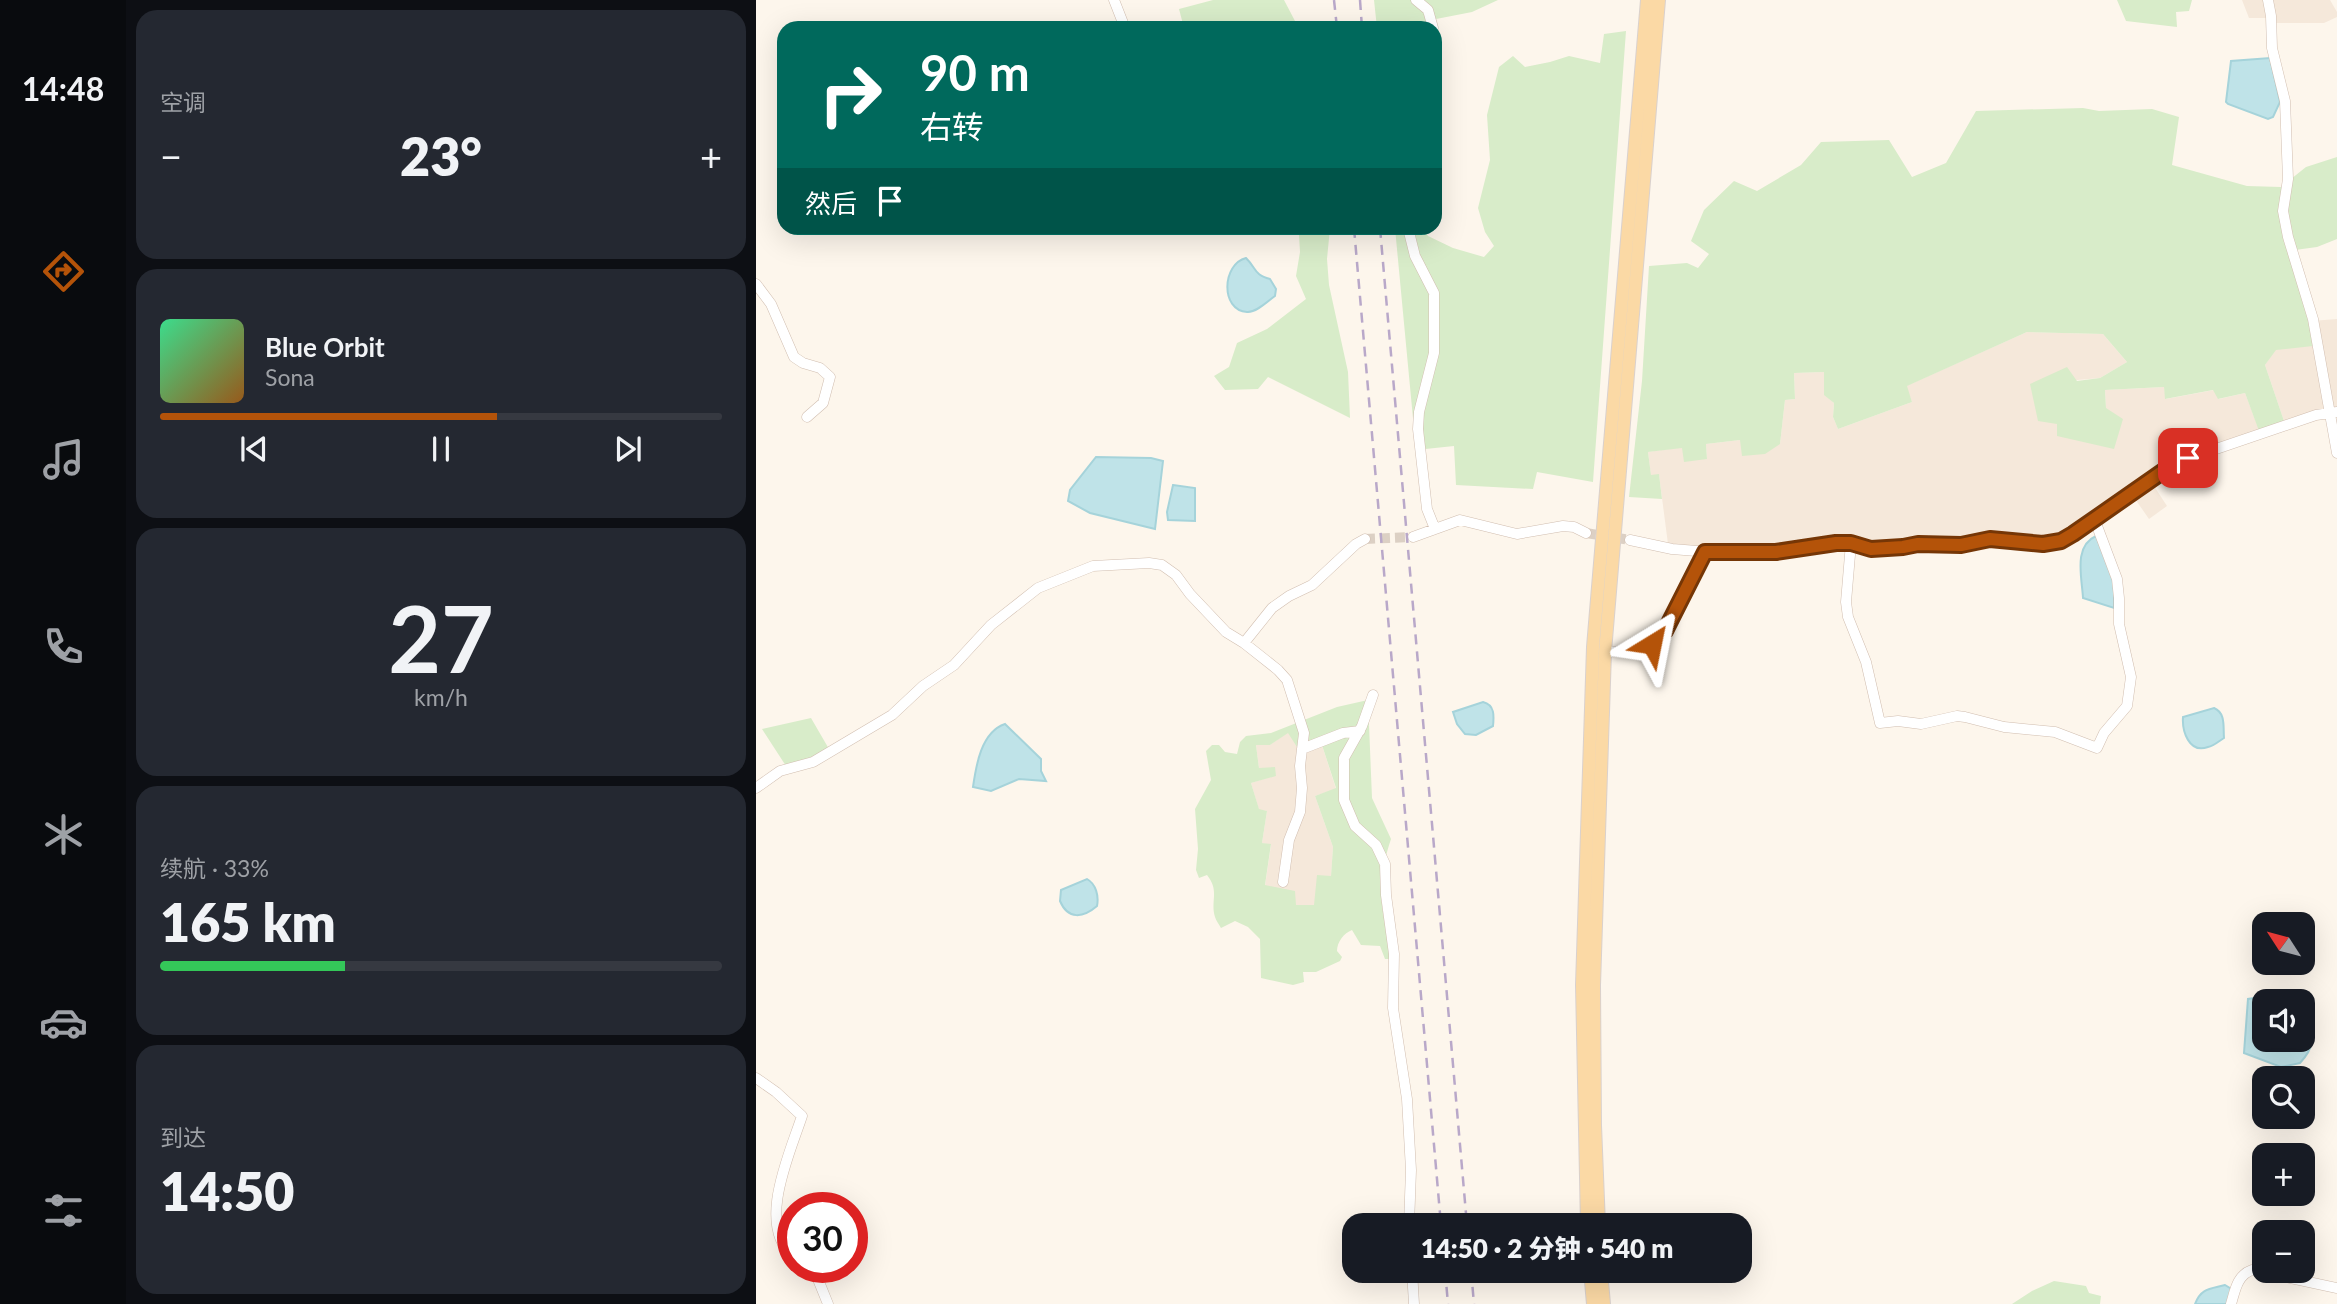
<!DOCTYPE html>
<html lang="zh">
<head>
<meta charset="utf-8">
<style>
	body { margin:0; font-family:Lato,"Noto Sans SC",sans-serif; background:#242831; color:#f1f3f6; height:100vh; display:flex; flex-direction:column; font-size:26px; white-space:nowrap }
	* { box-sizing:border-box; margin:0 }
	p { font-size:23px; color:#9ea1a6 }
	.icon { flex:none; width:38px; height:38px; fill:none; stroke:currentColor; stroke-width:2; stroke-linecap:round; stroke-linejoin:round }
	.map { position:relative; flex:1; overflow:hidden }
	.side { display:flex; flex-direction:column; gap:10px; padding:10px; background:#0d0f14; width:630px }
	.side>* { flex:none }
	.hud { position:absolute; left:21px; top:21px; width:665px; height:214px; border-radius:21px; box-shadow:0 7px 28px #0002; background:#00695c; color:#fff; overflow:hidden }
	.needle { width:46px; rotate:306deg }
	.controls { position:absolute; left:1496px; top:912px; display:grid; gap:14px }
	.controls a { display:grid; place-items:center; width:63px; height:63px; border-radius:14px; background:#171b24; box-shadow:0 7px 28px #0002; font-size:35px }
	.speed { position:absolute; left:21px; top:1192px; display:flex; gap:14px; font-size:35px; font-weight:700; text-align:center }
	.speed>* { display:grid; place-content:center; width:91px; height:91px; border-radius:50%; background:#171b24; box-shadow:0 7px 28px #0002; line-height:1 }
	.speed .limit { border:10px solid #d22; background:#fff; color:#111 }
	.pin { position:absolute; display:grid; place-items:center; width:60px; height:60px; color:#fff; margin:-30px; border-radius:14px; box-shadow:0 4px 10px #0006 }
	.me { position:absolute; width:77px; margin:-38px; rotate:35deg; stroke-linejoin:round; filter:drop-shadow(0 0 5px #0008) }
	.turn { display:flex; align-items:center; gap:24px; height:147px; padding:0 28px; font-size:32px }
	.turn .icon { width:91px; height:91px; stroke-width:2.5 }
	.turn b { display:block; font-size:49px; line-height:60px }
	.then { display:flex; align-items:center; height:66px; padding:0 28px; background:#0003; gap:14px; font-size:26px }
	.big { font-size:52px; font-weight:800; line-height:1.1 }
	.side .tile { flex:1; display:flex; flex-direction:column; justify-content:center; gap:10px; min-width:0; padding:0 24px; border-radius:21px; background:#242831 }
	.side .dial { align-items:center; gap:0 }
	.dial b { font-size:91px; line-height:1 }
	.song { display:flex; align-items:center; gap:21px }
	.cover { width:84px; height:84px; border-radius:10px; background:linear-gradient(135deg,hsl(150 70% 55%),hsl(30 70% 35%)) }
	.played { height:7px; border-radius:4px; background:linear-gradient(90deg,#b45309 60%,#363941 60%) }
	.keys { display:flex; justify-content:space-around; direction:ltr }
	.heat { display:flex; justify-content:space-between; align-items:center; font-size:38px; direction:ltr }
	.charge { height:10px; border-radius:5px; background:linear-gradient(90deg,#34c759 33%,#363941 0) }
	.trip { position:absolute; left:586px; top:1213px; width:410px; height:70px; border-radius:21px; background:#171b24; box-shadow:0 7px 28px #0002; font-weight:800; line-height:70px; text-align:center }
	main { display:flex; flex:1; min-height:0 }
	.tabs { display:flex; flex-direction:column; width:126px; justify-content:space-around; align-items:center; background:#090b0e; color:#9ea1a6 }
	.tabs .icon { width:49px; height:49px }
	.tabs .selected { color:#b45309 }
	.tabs b { font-size:32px; color:#f1f3f6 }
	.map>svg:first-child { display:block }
</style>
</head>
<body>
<main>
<nav class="tabs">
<b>14:48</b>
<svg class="icon selected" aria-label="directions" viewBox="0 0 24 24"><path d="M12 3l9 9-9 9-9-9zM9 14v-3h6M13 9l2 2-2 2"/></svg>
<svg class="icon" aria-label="music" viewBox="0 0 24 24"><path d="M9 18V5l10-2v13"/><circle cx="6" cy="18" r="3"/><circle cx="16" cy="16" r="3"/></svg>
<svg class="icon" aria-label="phone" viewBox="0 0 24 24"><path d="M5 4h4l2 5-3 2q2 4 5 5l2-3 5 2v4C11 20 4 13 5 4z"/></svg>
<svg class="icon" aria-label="climate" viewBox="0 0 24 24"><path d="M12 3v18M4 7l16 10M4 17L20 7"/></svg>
<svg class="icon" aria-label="car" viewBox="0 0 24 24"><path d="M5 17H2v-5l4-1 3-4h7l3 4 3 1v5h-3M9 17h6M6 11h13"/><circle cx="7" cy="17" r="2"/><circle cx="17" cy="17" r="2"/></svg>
<svg class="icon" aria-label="filters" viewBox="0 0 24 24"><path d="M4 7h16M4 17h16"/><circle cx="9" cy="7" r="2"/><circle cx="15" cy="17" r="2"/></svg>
</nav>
<section class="side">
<div class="tile"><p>空调</p>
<div class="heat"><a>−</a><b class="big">23°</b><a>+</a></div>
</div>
<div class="tile">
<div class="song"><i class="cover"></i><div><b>Blue Orbit</b><p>Sona</p></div></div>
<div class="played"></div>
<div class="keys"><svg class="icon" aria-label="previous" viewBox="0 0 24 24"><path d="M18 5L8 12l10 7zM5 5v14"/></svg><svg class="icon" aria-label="pause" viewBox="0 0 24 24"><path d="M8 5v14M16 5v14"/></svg><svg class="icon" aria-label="next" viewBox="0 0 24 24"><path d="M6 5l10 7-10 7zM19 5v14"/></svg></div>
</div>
<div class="tile dial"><b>27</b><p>km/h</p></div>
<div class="tile"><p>续航 · 33%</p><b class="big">165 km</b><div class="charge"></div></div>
<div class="tile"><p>到达</p><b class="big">14:50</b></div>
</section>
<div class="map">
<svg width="1581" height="1304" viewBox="0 0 1581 1304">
	<rect width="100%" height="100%" fill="#fdf6ec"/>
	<path fill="#f5e8da" d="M1486,0H1574L1581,12V17L1568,23H1511L1510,18H1493Z
		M1581,319V407L1575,406L1528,421L1509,365L1519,350L1555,321Z
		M1271,332L1347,334L1371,362L1344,378L1275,384L1350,408L1349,390L1408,387L1410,399L1458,390L1463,399L1489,393L1505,435L1424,462L1396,483L1411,506L1393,519L1377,496L1311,540L1233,541L1203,548L1085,545L1018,554L912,544L903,475L895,476L892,452L926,447L951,459L950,444L984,440L1024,444L1029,400L1039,399L1038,373L1068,372V394L1078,403L1077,417L1082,429L1156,402L1150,386Z
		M532,732L564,739L580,789L559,796L577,847L575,877L559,905H540L509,886L515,845L506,843L511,811L503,810L495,783L520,775L503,768L500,745H514Z"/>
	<path fill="#d8ecc9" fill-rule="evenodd" d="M457,0H528L539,21L560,22V28H428L423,9Z
		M618,0H742L716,12L634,28H621Z
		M1361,0H1436L1433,11L1420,12L1421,27L1370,21Z
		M870,31L837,482L781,472L777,489L700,485L698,446L660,450L639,228H668L672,236L697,248L728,257L738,246L729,232L722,208L734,160L731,115L743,67L757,56L769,67L794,62L813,56L844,63L848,34Z
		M1327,108L1343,111L1396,109L1423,117L1416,165L1491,186L1525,187L1550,167L1581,157V239L1561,247L1539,250L1555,321L1557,346L1520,350L1509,365L1528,421L1503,431L1489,393L1462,399L1457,390L1409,399L1408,387L1349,390L1350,408L1367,419L1358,449L1301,436V424L1282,421L1274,384L1311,367L1321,381L1344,378L1371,362L1347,334L1271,332L1151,386L1156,402L1082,429L1077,417L1078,403L1068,395V372L1038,373L1039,399L1029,400L1024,444L1009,454L986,456L984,440L950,444L951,459L928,462L926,448L892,452L895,475L903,474L906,499L873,497L886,381L893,266L931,263L942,268L953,254L935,241L948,210L978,181L1001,191L1045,165L1065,142L1133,140L1156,177L1190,163L1220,111Z
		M539,228H574L571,259L573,285L592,372L594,418L512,377L502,389L469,390L458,376L473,367L481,343L511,329L550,299L540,276L544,252L543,235Z
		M612,700L616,798L635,839C628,860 623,882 626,904C628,923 634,939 633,959H629L624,946L605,945L596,930C588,933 581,942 581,951L586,957L584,961L560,972H547L548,982L537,985L505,978L504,939L492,927L479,921L465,928C463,924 460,921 459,917C454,901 464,891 451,875L443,878L440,870L442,849L439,809L455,780L450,751L456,745H463L469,752L481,754L484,742L490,736L515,733L581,707ZM532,733L541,747L564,739L580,788L559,796L577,847L575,876L561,875L558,905H540L539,891L509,885L515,844L506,843L511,811L503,809L495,783L520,776L519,767L503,768L500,745H514Z
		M55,718L73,749L49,762L30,766L6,729Z
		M1298,1281L1330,1286L1333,1293L1345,1296L1344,1304H1256L1276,1291Z"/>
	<path fill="#bfe3e8" stroke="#a5d3da" stroke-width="2" d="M1514,58L1524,102L1517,117L1512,119L1472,104L1470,102L1475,61Z
		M490,258C501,269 498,275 514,279L520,289L519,296C512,301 500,313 491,312C464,310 466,264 490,258Z
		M340,457L395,458L407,461L399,529L334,513L312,501L314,490Z
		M417,485L439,488V521L412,520L411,512Z
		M1340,536L1358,578V608L1327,598C1326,578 1317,546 1340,536Z
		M727,702C739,705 738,716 737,726L720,735L709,734L701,724L697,712Z
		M1458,708C1470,713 1467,727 1468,738C1463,741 1458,746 1452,747C1433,754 1426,731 1427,717Z
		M249,724L285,759V771L290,781L263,779L235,791L217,787C220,766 225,732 249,724Z
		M331,879C340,884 343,896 341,906C327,918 312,920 304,901L305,890Z
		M1506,997L1519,1001H1508V1040H1547V1022C1562,1035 1556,1050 1544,1063L1525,1067L1488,1053L1492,999Z
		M1469,1285L1477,1290L1472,1304H1439C1445,1288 1454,1289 1469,1285Z"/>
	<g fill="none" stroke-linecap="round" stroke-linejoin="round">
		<path stroke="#dcd0c4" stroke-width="10" stroke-dasharray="10 5" stroke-linecap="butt" d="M830,533L874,540
			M609,539L657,537"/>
		<defs>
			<path id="minor" d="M358,0L369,28
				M660,0L672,10L677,28
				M1512,0L1515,16L1516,48L1529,101L1532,179L1527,211L1532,237L1557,319L1581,453
				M652,228L659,256L678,293V353L663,412L662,429L671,509L679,529
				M0,284L15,304L38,357L47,363L64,368L74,377L67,403L51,417
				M657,537L704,520L761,534L807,526L818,527L830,533
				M874,540L916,549L953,552H1020L1080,543H1095L1115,549L1147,547L1162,544L1205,545L1234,539L1287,544L1305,541L1317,534L1419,463L1560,415L1581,412
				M1095,543L1090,602L1092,617L1110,662L1124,723L1142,721L1165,724L1201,716L1209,717L1248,727L1299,732L1341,748L1348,733L1371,706L1375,677L1363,624V598L1361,579L1338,518
				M488,643L522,670L531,680L548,733L544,766L546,788L544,812L533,840L527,882
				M849,652C873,651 899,652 912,627C916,619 918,610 923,601C932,585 941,569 949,552
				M617,695L606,726L588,758V800L599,826L620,845L629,864L630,895L638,954L637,1008L651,1099L655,1170L653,1225
				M546,749L587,733L604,731
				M0,788L24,771L57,762L136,715L167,686L198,665L235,625L282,588L337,566L393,563L406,565L420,575L434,594L470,632L488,643L516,608L533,596L556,585L600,544L609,539
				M0,1078L20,1092L46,1116C34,1153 0,1225 37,1256
				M57,1267L72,1304
				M656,1270L658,1304
				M1475,1304C1479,1291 1481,1275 1496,1270L1581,1288"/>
			<path id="major" d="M831,1225L826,985L837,647L891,0
				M843,1225L839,1125L838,985L849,652L903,0
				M834,1270L837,1304
				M845,1270L848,1304"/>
		</defs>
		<use href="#minor" stroke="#d1beb0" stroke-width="11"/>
		<use href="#major" stroke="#dad1cd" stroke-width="14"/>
		<use href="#minor" stroke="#fff" stroke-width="10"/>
		<use href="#major" stroke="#fbd9a5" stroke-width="12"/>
		<path stroke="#b9a8c9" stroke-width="2.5" stroke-dasharray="10 7" stroke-linecap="butt" d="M578,0L581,28
			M604,0L606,28
			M598,228L685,1225
			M624,228L711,1225
			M689,1270L692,1304
			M715,1270L718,1304"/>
	</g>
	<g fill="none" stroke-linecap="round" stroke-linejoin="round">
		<defs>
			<path id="route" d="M896,644L909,631L949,552H1020L1080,543H1095L1115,549L1147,547L1162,544L1205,545L1234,539L1287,544L1305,541L1317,534L1419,463L1432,458"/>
		</defs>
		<use href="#route" stroke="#753606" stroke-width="18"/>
		<use href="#route" stroke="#b45309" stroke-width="12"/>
	</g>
</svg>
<div class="controls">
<a><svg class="needle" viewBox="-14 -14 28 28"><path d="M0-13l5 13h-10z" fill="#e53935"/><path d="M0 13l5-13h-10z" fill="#9ea1a6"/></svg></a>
<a><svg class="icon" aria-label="sound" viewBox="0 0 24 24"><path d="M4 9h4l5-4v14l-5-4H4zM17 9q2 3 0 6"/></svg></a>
<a><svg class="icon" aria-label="search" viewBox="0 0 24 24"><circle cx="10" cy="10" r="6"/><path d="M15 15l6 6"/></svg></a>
<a>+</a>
<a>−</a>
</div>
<div class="speed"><div class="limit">30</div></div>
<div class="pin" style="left:1432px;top:458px;background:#d93025"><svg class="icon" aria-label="arrive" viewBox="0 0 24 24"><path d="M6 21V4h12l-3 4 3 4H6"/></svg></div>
<svg class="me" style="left:896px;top:644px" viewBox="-20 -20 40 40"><path d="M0-17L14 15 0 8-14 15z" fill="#b45309" stroke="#fff" stroke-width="4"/></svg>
<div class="trip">14:50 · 2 分钟 · 540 m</div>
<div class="hud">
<div class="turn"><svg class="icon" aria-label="right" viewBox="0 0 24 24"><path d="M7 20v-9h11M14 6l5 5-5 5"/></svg><div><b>90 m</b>右转</div></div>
<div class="then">然后<svg class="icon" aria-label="arrive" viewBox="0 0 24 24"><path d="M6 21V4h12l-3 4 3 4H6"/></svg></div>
</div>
</div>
</main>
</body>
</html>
